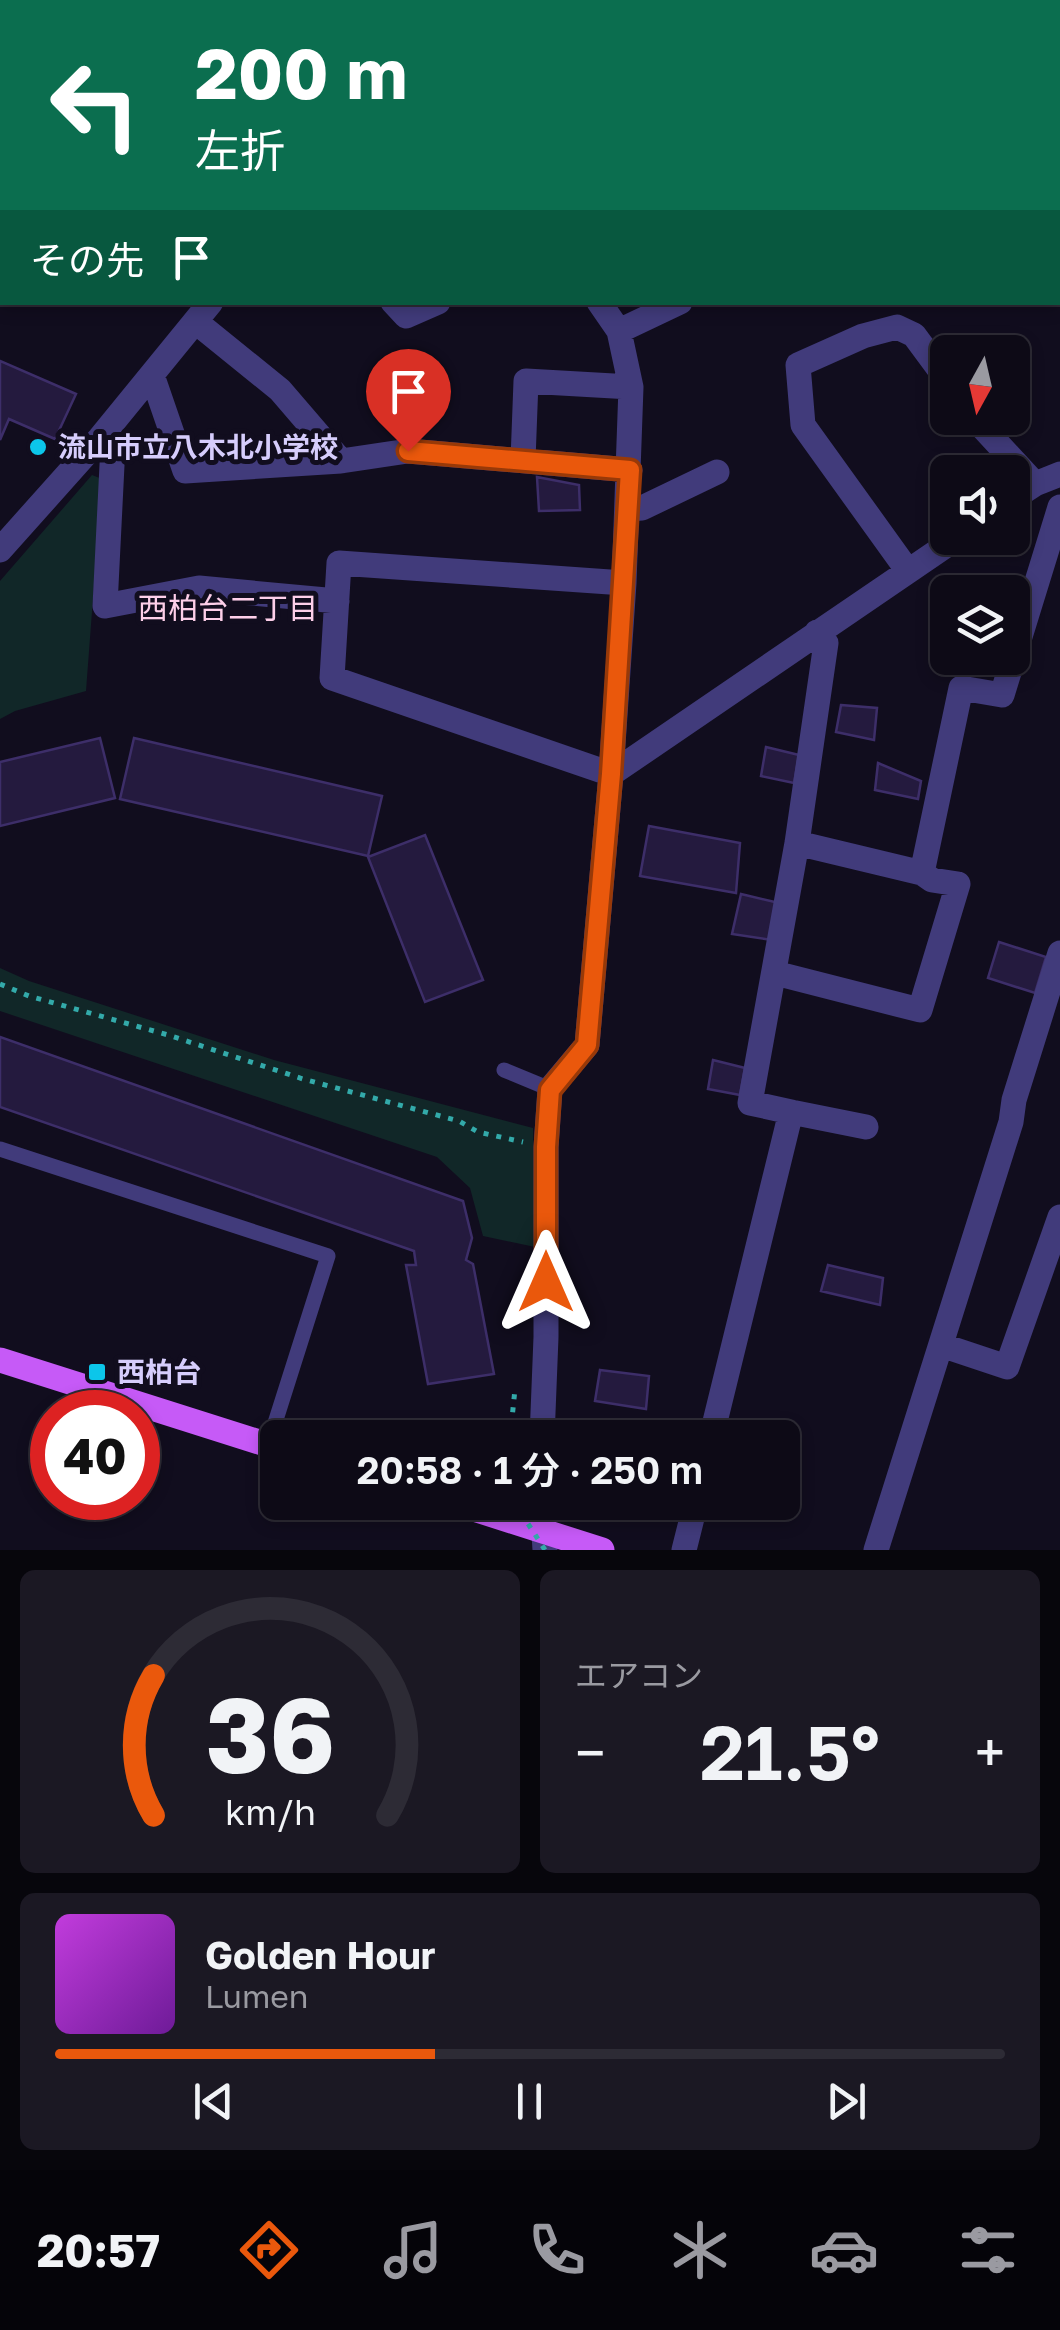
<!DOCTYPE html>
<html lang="ja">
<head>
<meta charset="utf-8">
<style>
	body { margin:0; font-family:"Golos Text","Noto Sans JP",sans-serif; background:#1b1823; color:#f1f3f6; height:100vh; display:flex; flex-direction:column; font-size:38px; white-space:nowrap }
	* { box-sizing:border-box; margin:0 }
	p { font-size:32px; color:#9a9aa1 }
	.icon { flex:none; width:55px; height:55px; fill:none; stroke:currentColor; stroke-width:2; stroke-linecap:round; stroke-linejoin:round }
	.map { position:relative; height:1550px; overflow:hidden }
	.details { display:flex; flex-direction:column; gap:20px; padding:20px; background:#07060c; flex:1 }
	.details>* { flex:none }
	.hud { position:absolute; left:0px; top:0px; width:1060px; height:305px; box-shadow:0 5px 15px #0003,0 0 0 2px #2d2b35; background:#0b6e4f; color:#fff; overflow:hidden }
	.needle { width:65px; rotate:188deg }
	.tools { position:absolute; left:930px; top:335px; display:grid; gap:20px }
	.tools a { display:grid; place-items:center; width:100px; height:100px; border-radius:15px; background:#0d0a16; box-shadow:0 5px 15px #0003,0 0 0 2px #2d2b35; font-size:50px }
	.speed { position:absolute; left:30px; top:1390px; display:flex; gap:20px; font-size:50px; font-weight:700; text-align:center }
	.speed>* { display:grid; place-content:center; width:130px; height:130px; border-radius:50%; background:#0d0a16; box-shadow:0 5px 15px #0003,0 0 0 2px #2d2b35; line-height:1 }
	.speed .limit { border:15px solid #d22; background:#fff; color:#111 }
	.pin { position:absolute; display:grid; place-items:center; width:85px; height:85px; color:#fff; margin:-102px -42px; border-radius:50% 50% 50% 0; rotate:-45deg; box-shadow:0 0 10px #0007 }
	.pin .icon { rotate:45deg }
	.me { position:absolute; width:110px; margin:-55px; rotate:0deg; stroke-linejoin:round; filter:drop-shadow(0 0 8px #0008) }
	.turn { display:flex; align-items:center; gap:35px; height:210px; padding:0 30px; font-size:45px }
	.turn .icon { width:130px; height:130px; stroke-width:2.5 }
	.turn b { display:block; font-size:70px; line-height:85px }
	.then { display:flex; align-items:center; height:95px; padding:0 30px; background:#0003; gap:20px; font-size:38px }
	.big { font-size:75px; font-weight:600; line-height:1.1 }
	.details .widget { flex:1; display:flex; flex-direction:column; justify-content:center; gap:15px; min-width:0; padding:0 35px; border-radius:15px; background:#1b1823 }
	.details .dial { align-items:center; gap:0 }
	.dial svg { height:260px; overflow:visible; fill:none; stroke:#2d2b35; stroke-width:7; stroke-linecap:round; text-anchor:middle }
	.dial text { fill:#f1f3f6; stroke:none }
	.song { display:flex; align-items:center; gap:30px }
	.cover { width:120px; height:120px; border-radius:15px; background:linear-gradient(135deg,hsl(290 70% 55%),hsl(280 70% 35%)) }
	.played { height:10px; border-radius:5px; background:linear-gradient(90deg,#ea580c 40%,#2d2b35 40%) }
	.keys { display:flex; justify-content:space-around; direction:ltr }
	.heat { display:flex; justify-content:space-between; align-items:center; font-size:55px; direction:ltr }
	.details .tiles { flex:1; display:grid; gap:20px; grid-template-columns:1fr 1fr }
	.widget:last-child { grid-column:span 2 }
	.trip { position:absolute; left:260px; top:1420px; width:540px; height:100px; border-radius:15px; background:#0d0a16; box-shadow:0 5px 15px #0003,0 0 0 2px #2d2b35; font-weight:600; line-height:100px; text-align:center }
	.tabs { display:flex; height:160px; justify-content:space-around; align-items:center; background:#050409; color:#9a9aa1 }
	.tabs .icon { width:70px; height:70px }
	.tabs .current { color:#ea580c }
	.tabs b { font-size:45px; color:#f1f3f6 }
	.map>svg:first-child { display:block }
</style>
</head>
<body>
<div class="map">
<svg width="1060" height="1550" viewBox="0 0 1060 1550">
	<rect width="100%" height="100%" fill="#110d1e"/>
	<path fill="#112728" d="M92,475L102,479L86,691L15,711L0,719V581Z
		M0,968L29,981L274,1060L533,1128L535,1247L483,1236L470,1188L437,1157L0,1011Z"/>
	<path fill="#241a3e" stroke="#3d2e69" stroke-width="2.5" d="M0,361L76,394L55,439L9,419L0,440Z
		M537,477L579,485L580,510L539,511Z
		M841,705L877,708L874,740L836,732Z
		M100,738L115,798L0,826V762Z
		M134,738L382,796L368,856L120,799Z
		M766,747L799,755L794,783L761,776Z
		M878,763L921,781L918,799L875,790Z
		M649,826L740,843L736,893L640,876Z
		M425,835L483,980L425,1002L368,857Z
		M741,894L779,903L772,940L732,934Z
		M999,942L1046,957L1035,993L988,978Z
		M0,1037L463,1201L472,1238L466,1260L473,1264L494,1374L428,1384L406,1265H416L414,1251L0,1107Z
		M713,1060L745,1068L740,1095L708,1089Z
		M828,1265L883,1278L880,1305L821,1291Z
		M600,1370L649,1376L646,1409L595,1401Z"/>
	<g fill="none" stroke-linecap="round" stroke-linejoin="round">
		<path stroke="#3aa" stroke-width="5" stroke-dasharray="5 8" stroke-linecap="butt" d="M0,984L29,996L168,1035L303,1079L459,1121L478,1132L523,1142
			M510,1438L515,1389"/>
		<path stroke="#413b7b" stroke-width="15" d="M504,1070L550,1089
			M0,1149L328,1256L268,1445"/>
		<path stroke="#413b7b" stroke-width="25" d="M406,0L409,2
			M44,2L45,0
			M151,2L152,0
			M536,2L539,0
			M1009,2L1011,0
			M0,144L2,136
			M1058,145L1060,143
			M0,232L2,233
			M393,302L406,316L438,302
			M196,322L280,390L341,461
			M619,331L680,302
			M152,375L185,471L341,461L408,451L630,470
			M974,418L1035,484
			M100,438L113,445L105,606L199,588L337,601
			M523,460L526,381L631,387
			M1012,499L1035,484L1060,474
			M628,509L642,508L717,472
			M0,550L100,438L211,302
			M908,571L803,425L798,365L863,336L897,327L914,335L948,381
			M624,583L339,563L332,678L611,774L957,538
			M797,843L922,873
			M775,973L920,1010L958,884L932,880L922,873L961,688L1002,695L1060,507
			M550,1089L587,1045L611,774L624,583L631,387L619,331L599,302
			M791,1112L866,1127
			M941,1345L1007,1367L1060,1217
			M711,1438L791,1112L750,1103L797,843L826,643L817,632
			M684,1550L696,1502
			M876,1550L1011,1122L1014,1100L1060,953"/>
		<path stroke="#413b7b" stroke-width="25" d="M542,1438L546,1337V1147L550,1089
			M542,1502L545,1550"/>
		<path stroke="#c65af7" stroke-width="25" d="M0,1360L278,1448
			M452,1502L602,1550"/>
		<path stroke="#3aa" stroke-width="5" stroke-dasharray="5 8" stroke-linecap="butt" d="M514,1502L545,1550"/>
	</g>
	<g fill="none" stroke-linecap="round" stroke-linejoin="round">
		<defs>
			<path id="route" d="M408,451L630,470L611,774L587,1045L550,1090L546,1147V1282"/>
		</defs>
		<use href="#route" stroke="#983908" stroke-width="25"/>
		<use href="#route" stroke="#ea580c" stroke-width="18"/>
	</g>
	<g fill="#0cc6ea" stroke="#110d1e" stroke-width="4">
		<circle cx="38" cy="447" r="10"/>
		<rect x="87" y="1362" width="20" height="20" rx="5"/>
	</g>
	<g text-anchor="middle" stroke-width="10" stroke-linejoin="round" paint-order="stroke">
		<g font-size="28" font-weight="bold" fill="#d6cdfc" stroke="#110d1e" text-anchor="start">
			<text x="58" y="457">流山市立八木北小学校</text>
			<text x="117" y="1382">西柏台</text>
		</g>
		<g font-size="30" fill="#fdcfe9" stroke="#110d1e">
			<text x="228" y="619">西柏台二丁目</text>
		</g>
	</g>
</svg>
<div class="tools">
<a><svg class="needle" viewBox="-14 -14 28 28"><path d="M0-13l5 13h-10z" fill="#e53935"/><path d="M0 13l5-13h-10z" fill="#9a9aa1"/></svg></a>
<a><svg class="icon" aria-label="sound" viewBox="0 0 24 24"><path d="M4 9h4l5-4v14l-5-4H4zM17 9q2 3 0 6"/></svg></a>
<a><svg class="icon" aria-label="layers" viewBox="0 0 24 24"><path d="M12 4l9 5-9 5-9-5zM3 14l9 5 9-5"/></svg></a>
</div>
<div class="speed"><div class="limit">40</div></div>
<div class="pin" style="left:408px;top:451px;background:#d93025"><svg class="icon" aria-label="arrive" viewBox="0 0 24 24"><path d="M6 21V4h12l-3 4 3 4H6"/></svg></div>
<svg class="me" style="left:546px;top:1282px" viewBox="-20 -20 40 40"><path d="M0-17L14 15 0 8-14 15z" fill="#ea580c" stroke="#fff" stroke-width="4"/></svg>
<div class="trip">20:58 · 1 分 · 250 m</div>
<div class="hud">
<div class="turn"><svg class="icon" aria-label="left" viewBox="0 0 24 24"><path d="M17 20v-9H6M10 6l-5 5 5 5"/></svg><div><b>200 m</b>左折</div></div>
<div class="then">その先<svg class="icon" aria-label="arrive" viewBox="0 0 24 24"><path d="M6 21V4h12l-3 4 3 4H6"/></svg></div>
</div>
</div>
<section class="details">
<div class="tiles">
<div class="widget dial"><svg viewBox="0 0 100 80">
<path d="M14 69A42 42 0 1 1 86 69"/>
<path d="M14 69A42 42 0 0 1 14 26" stroke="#ea580c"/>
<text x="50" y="56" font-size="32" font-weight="700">36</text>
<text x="50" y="72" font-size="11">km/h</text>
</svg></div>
<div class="widget"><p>エアコン</p>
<div class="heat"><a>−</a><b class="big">21.5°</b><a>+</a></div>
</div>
<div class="widget">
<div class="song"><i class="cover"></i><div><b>Golden Hour</b><p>Lumen</p></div></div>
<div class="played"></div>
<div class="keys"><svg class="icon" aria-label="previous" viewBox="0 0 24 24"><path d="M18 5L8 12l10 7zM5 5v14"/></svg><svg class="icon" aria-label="pause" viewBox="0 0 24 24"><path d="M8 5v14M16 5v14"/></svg><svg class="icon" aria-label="next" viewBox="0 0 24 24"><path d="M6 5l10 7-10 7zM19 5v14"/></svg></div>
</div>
</div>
</section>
<nav class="tabs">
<b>20:57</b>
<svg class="icon current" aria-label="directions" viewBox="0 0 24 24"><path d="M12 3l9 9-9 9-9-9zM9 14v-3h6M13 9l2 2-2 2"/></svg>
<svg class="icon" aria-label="music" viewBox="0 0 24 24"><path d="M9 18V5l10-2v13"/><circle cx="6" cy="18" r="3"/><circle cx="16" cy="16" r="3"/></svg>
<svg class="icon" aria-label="phone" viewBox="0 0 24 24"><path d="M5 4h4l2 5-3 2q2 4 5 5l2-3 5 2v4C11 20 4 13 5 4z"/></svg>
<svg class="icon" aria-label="climate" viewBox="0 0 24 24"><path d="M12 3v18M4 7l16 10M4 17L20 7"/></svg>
<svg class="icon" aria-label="car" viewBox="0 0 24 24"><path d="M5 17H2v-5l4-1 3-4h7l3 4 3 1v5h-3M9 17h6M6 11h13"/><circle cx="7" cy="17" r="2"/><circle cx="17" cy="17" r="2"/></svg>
<svg class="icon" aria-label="filters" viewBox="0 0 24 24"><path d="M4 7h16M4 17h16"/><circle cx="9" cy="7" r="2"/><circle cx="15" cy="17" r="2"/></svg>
</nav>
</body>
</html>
